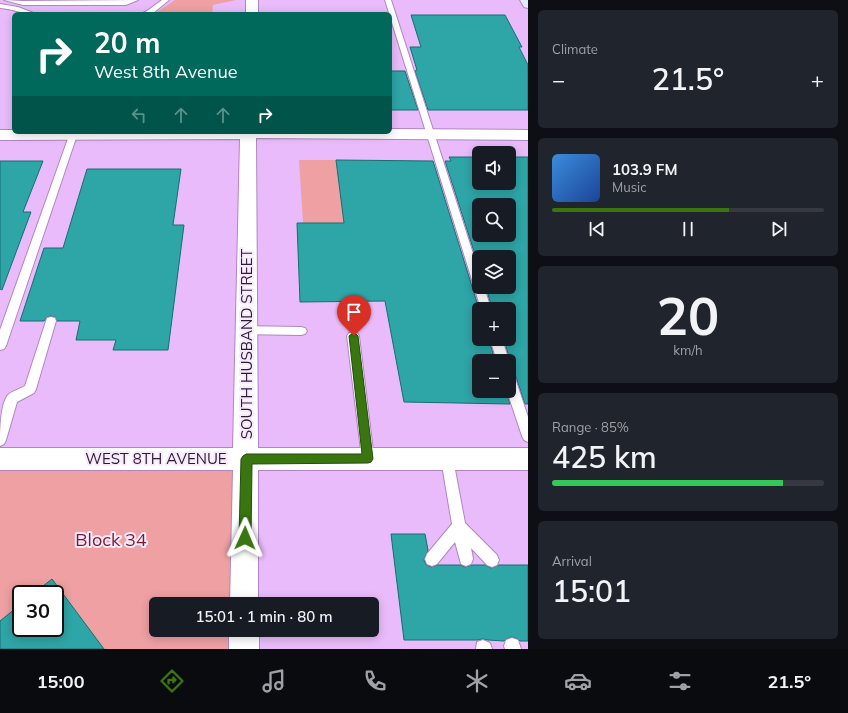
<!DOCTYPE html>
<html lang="en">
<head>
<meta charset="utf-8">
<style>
	body { margin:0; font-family:Mulish,sans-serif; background:#20242c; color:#f1f3f6; height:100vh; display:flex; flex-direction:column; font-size:15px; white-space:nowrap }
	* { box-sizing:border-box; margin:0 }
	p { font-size:13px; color:#9ea1a6 }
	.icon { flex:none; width:22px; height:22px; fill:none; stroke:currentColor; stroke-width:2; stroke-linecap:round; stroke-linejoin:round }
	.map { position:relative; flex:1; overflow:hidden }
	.panel { display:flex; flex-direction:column; gap:10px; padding:10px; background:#0d0f14; width:320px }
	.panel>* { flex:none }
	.top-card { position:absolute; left:12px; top:12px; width:380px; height:122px; border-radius:6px; box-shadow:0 2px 10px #0003; background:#00695c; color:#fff; overflow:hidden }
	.buttons { position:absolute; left:472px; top:146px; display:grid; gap:8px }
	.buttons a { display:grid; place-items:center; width:44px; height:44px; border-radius:6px; background:#171b24; box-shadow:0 2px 10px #0003; font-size:20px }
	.speed { position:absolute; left:12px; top:585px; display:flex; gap:8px; font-size:20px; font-weight:700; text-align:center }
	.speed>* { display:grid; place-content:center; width:52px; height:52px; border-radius:50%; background:#171b24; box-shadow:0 2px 10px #0003; line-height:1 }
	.speed .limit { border:2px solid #111; border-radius:6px; background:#fff; color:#111 }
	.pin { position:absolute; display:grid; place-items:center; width:34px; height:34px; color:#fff; margin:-41px -17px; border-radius:50% 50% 50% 0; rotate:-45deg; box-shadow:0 0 4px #0007 }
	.pin .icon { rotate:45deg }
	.me { position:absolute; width:44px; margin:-22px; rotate:1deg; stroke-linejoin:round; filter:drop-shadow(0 0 3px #0008) }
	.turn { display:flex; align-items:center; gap:14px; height:84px; padding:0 16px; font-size:18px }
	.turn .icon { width:52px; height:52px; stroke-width:2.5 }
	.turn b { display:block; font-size:28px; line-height:34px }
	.lanes { display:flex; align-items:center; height:38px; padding:0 16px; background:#0003; justify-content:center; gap:20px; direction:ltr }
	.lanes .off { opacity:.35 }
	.big { font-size:30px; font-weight:600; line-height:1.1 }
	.panel .card { flex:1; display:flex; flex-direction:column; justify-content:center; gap:6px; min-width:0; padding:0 14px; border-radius:6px; background:#20242c }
	.panel .dial { align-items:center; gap:0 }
	.dial b { font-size:52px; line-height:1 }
	.song { display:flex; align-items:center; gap:12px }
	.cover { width:48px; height:48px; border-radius:6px; background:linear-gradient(135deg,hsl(210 70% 55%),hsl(220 70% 35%)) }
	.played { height:4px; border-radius:2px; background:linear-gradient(90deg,#39760f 65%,#363941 65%) }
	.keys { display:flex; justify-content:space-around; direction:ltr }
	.heat { display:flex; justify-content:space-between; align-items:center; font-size:22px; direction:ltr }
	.charge { height:6px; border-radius:3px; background:linear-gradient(90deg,#34c759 85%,#363941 0) }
	.trip { position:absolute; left:149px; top:597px; width:230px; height:40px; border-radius:6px; background:#171b24; box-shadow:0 2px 10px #0003; font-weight:600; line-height:40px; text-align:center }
	.dock { display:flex; height:64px; justify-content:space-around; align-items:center; background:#090b0e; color:#9ea1a6 }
	.dock .icon { width:28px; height:28px }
	.dock .current { color:#39760f }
	.dock b { font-size:18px; color:#f1f3f6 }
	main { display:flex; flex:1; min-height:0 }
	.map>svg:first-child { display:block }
</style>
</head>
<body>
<main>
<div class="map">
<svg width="528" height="649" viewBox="0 0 528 649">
	<rect width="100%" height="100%" fill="#e9bbfa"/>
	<path fill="#eea0a3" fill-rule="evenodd" d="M175,0H236L213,5L212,14H154Z
		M299,160H336L344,223H303Z
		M0,461H244L240,604H156V630H240L239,649H0ZM21,594H55V628H21Z"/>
	<path fill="#2ea5a7" stroke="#146f71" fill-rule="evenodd" d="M411,15H505L522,47H519L528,65V110H428L415,71L417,70L410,47H421Z
		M390,71H405L418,110H390Z
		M449,157H479V183H509V157H528V404H525L516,377L514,374L509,372L510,361L504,339H509V309H492L486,287H509V257H479V267L445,161H451ZM479,205H509V235H479Z
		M336,160L433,161L479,309V339H489L495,361H479V391H506L510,404L404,402L385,301L300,302L297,223H344Z
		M0,161H43L23,212H31L2,290L0,289Z
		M87,169H181L173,225H184L168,350H113L116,340H76L80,321H57L55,317L51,316L47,317L44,321H20L44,248H63Z
		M391,534H425L428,550L424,560L426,565L431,567L438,565H460L465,567L472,565H485L491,568L499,565H528V641H520L518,639L512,637L506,639L504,641L488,640L483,639L477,640H404Z
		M52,579L104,649H0V621L21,604V628H55V594H33Z"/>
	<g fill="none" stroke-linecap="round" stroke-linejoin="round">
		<defs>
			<path id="lane" d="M4,0L23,1L138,0L126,5H23Z
				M162,0H169L152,14H141L147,11Z
				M385,0H391L479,272V287H484L491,309H481Z
				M0,4L18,7L36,14C24,14 12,9 0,8Z
				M70,133H76L77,135L6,346L4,349L0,350V330Z
				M51,317L55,318L56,321L36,389L34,393L17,402L6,440L4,444L0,446C0,434 0,404 8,395C12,391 20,389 25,386L46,321L47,318Z
				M246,326L301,327L305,328L307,331L305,334L301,335L246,334L242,333L240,330L242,327Z
				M353,332L357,333L359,336L374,459L373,463L368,465L363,463L362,459L347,336L349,333Z
				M490,339H502L509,361H497Z
				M509,373L513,375L515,378L528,417V442L524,440L522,436L507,391H509Z
				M447,453L452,455L453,459L465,523L497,555L499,560L497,565L492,567L487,565L471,548L473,559L471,564L466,566L461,564L455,542L437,564L432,566L427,564L425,559L427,554L452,524L441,459L442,455Z
				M512,638L518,640L521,649H505L504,646L506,640Z
				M483,640L490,643L492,649H476L477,642Z"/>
			<path id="street" d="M246,0H258V14H246Z
				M390,129L528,130V140L256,138L258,448H528V470H258V604H230L233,470H0V448H233L240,139L0,140V130H14V132H390Z
				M229,630H259V649H229Z"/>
			<path id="secondary" d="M520,0H528V8L524,7Z"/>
		</defs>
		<use href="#lane" stroke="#b085c1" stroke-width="2"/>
		<use href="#street" stroke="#b085c1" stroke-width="2"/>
		<use href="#secondary" stroke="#b085c1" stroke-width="2"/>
		<use href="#lane" fill="#fff" fill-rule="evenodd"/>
		<use href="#street" fill="#fff" fill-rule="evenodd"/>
		<use href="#secondary" fill="#e0ecfe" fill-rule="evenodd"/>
	</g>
	<path fill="#39760f" stroke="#254d0a" d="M354,332L358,336L373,459L371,462L368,463L252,464L251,538L249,542L245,543L241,542L239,538L241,459L243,456L246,454H362L349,336Z"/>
	<g text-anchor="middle" stroke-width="4" stroke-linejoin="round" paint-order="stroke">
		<g font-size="15" fill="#2c1b32" stroke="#f8eafd">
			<text transform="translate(247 344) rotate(-90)" y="5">SOUTH HUSBAND STREET</text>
			<text x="156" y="464">WEST 8TH AVENUE</text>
		</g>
		<g font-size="18" fill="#7c1a2b" stroke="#f8eafd">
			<text x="111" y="546">Block 34</text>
		</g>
	</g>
</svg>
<div class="buttons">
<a><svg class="icon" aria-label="sound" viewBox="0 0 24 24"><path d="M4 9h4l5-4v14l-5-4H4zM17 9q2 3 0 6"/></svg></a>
<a><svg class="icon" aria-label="search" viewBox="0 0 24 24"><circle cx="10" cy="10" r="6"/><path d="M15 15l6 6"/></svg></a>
<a><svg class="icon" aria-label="layers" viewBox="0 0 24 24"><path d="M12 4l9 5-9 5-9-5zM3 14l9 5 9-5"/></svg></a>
<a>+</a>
<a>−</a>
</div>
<div class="speed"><div class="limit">30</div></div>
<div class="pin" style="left:354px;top:336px;background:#d93025"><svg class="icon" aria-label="arrive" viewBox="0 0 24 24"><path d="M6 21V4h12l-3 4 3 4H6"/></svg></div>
<svg class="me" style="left:245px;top:538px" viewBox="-20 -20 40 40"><path d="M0-17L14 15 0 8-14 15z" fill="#39760f" stroke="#fff" stroke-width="4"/></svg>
<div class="trip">15:01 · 1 min · 80 m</div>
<div class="top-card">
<div class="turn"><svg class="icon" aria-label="right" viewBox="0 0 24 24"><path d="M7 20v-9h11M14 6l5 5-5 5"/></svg><div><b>20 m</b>West 8th Avenue</div></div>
<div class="lanes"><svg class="icon off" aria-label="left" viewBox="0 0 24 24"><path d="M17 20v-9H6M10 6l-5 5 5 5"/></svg><svg class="icon off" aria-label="ahead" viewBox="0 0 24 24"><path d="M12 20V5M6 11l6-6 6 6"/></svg><svg class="icon off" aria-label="ahead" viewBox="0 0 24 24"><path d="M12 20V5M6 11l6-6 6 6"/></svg><svg class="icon" aria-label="right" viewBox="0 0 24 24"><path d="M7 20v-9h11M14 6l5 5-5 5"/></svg></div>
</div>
</div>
<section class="panel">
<div class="card"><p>Climate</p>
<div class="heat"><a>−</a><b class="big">21.5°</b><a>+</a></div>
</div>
<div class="card">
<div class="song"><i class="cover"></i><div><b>103.9 FM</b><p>Music</p></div></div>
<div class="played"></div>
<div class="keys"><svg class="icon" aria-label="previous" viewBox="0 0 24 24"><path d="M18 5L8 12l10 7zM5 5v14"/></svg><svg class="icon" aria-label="pause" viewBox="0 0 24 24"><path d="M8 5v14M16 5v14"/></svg><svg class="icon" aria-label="next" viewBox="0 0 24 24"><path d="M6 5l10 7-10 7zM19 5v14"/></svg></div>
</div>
<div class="card dial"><b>20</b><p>km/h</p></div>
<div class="card"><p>Range · 85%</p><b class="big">425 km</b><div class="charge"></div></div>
<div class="card"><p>Arrival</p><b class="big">15:01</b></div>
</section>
</main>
<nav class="dock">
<b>15:00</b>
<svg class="icon current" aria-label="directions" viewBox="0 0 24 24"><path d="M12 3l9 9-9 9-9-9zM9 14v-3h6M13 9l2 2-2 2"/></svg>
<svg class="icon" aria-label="music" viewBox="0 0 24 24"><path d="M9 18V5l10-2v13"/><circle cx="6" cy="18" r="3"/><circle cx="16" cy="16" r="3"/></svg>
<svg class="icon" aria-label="phone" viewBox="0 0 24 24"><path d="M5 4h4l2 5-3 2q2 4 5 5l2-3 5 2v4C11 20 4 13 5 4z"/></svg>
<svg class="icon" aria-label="climate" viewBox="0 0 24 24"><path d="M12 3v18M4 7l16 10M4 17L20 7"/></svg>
<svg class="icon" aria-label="car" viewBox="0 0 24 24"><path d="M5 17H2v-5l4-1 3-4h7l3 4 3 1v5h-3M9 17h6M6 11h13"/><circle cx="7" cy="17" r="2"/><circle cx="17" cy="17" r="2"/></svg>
<svg class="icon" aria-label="filters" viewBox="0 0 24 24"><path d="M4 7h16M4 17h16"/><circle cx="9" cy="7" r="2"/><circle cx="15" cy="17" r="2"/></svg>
<b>21.5°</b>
</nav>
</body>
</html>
